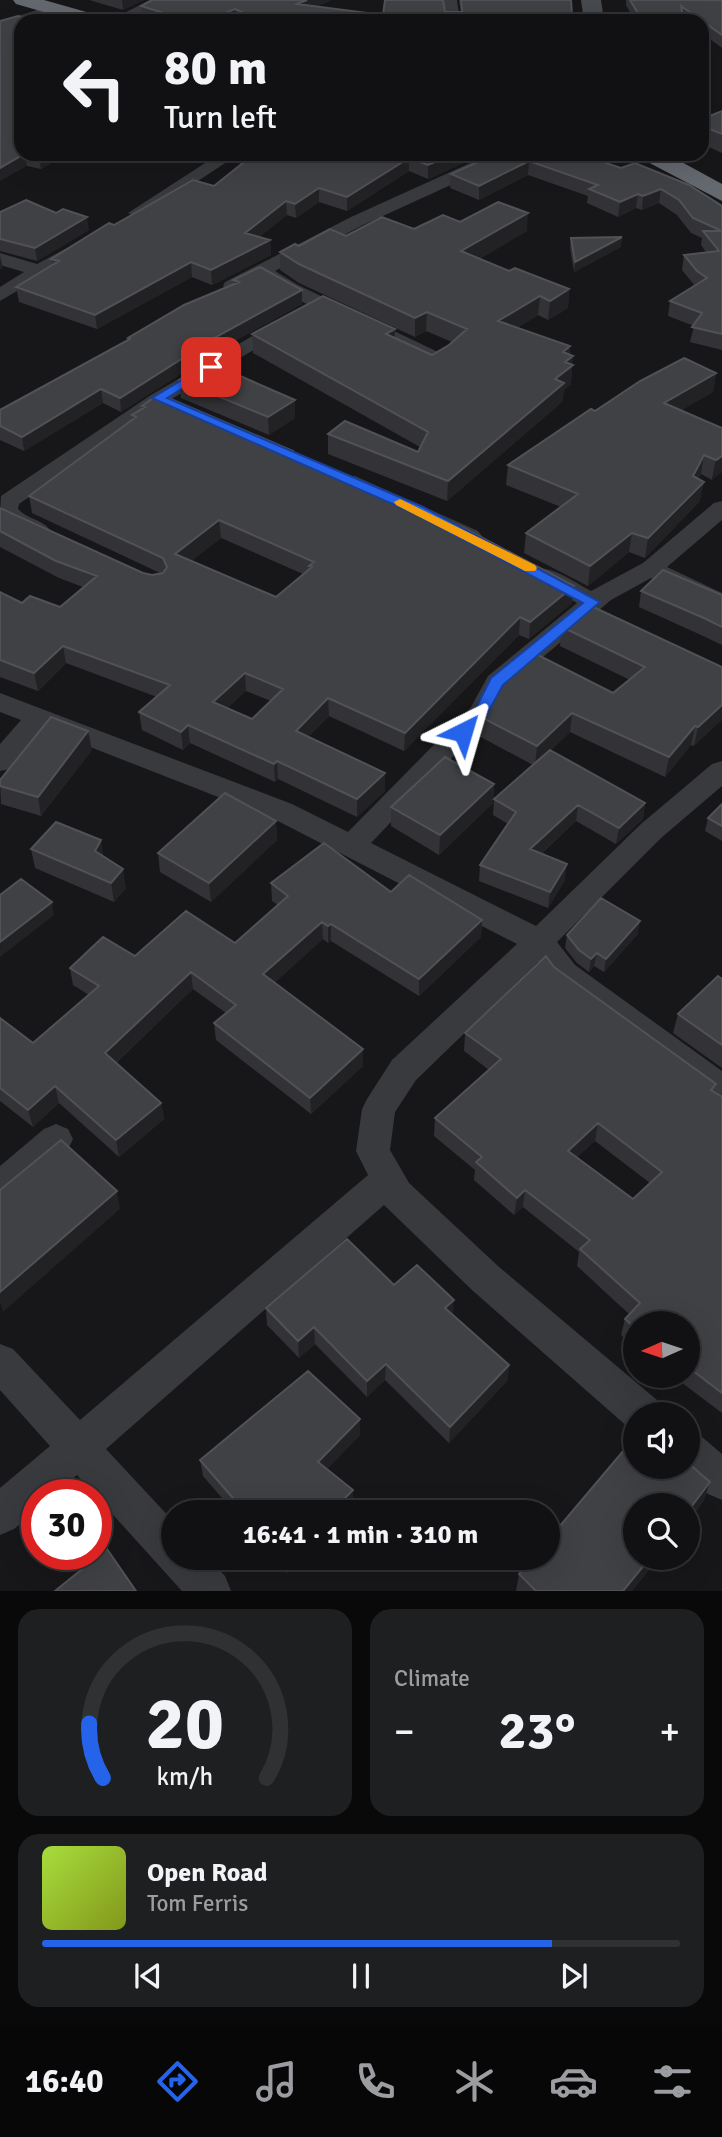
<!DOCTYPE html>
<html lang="en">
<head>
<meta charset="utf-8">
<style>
	body { margin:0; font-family:Signika,sans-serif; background:#1e1f21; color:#f1f3f6; height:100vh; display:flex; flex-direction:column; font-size:26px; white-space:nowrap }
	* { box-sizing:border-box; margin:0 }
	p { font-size:23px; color:#9c9da0 }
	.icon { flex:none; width:38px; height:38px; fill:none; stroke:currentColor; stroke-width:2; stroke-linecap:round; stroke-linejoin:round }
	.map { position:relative; height:1591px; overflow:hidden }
	.sheet { display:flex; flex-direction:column; gap:18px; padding:18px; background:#09090a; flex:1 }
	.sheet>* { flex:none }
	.guide { position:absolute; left:14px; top:14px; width:695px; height:147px; border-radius:21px; box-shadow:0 7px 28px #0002,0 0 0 2px #303133; background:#111113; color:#f1f3f6; overflow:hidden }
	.needle { width:46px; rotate:267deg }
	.controls { position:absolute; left:623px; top:1311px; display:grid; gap:14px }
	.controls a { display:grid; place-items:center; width:77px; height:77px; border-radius:50%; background:#111113; box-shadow:0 7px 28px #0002,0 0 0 2px #303133; font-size:35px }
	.speed { position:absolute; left:21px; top:1479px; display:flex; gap:14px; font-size:35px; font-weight:700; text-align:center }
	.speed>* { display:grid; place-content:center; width:91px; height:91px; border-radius:50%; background:#111113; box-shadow:0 7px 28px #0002,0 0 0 2px #303133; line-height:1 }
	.speed .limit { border:10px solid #d22; background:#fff; color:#111 }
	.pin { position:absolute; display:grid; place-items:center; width:60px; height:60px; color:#fff; margin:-30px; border-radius:14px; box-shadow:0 4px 10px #0006 }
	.me { position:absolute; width:77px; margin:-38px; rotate:40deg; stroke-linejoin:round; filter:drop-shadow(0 0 5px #0008) }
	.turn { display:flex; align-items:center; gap:24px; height:147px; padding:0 35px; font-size:32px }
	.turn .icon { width:91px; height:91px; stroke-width:2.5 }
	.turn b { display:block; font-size:49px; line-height:60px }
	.big { font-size:52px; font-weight:800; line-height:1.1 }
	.sheet .card { flex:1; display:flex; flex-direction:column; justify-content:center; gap:10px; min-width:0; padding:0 24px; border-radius:21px; background:#1e1f21 }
	.sheet .dial { align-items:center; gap:0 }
	.dial svg { height:182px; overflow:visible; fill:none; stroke:#303133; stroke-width:7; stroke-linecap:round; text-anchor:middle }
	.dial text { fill:#f1f3f6; stroke:none }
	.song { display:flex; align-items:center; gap:21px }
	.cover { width:84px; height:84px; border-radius:10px; background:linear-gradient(135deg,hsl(80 70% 55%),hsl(70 70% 35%)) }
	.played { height:7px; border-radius:4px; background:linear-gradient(90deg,#2563eb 80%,#303133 80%) }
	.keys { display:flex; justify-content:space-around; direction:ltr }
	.heat { display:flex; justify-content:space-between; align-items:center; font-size:38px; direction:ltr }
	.sheet .tiles { flex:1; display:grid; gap:18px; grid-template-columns:1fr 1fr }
	.card:last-child { grid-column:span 2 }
	.trip { position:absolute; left:161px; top:1500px; width:399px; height:70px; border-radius:35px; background:#111113; box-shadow:0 7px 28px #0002,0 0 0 2px #303133; font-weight:800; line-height:70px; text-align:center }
	.dock { display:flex; height:112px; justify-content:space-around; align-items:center; background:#070708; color:#9c9da0 }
	.dock .icon { width:49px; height:49px }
	.dock .current { color:#2563eb }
	.dock b { font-size:32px; color:#f1f3f6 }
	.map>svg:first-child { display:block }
</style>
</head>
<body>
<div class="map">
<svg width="722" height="1591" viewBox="0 0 722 1591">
	<rect width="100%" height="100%" fill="#171719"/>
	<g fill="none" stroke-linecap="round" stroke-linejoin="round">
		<path fill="#383a3e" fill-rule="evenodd" d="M150,0H168L127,21H108Z
			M443,0H457L460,21H446Z
			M40,9L47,13L45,16L21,21V24L0,31V22Z
			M219,154H239L143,217L137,218L128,213Z
			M490,154H512L510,158L363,225L275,271L298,285L440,353L443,357L440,361H426L284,293L262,278L232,292L223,286L225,282L351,217Z
			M84,239L93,244L90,248L0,301V287L24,272L0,265V253L37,264Z
			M285,317L295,323L292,327L165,403L19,504L18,509C27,519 42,519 50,530L46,535C31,539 10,529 0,517L1,496L151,395Z
			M355,476L478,531L482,536L478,541H462L347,488L344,483L347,478Z
			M722,501V520L667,567L722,593V611L651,578L611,600L507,687L490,718L371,843L536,926L641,824L712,764L722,761V786L661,838L557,942L575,965L722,1071V1103L710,1099L553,983L538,962L416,1080L395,1112L390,1150L409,1183L498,1266L657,1400L662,1414H635V1430L629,1428L472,1290L384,1205L106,1449L173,1521V1558H208L225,1576L231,1591H182L77,1475L54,1494H37V1510L14,1529L0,1535V1488L50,1446L0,1390V1344L13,1349L80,1420L368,1175L356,1151L362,1109L367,1099L392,1060L517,944L272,818L44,729L10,769L0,771V744L21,720L0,712V693L292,804L348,832L471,707L488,676L577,603L531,579L528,574L531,569C551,564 574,582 591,591L643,563L714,503Z
			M56,1124L68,1129L73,1139L68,1149L12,1198L0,1202V1166L44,1129Z
			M688,1431L702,1437L722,1454V1500L708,1494L676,1466H688Z"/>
		<path fill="#46494e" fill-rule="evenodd" d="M581,0H601L604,21H584Z"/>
		<path fill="#64686f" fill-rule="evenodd" d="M13,0H44L104,17L107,21H75L16,4Z
			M639,154H667L722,184V201L642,159Z"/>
	</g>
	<path fill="#333337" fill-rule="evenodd" d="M89,0H144L123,10Z
		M459,0H571V21H238L235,20L232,21H156L142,16L141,6L317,7L383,15L461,12Z
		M626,0H722V48L702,33V21H686L684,20V21H635L626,5Z
		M722,111V153L702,144V119Z
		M21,154H67L41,169L27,166Z
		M254,154H484L428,179L409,171L347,211L319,202L296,218L287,215L259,237L270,240L271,255L212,285L192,277L97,329L19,302L16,287L52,265L51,259L114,225L214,186Z
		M496,154H579L722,206V350L690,342L694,326L668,316L670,301L695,286L682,270L684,255L706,252L701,245L702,238L691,233L677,215L659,203L642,210L636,208L618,217L587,203L588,196L528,175L479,200L450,188L451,174Z
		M0,212L89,230L37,261L0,251Z
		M460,222L527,231L479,259L509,271L569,289L568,308L548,320L538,315L517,328L570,346V354L572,364L571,384L564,390L562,402L447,501L328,454V434L418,452L420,447L253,353L252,334L395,329L394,338L432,355L452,342L426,331L415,337L299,283L280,270V252L299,246L346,236L414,229Z
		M571,238L621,247L574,272L570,248Z
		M233,280L302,304L187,367V370L121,412L103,403L24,451L0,440V410L128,340V338L234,285Z
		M716,373L713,392L681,410L722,428L712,480L701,474L698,479L700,501L645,558L629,552L588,586L524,553L526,533L561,507L506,485L508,465L595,411Z
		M179,380L295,400V418L269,435L181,398Z
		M142,406L293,451V453L572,603L529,639L519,635L404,751L329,716L308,737L385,791L357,817L278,779L275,782L190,743L183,750L142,730L139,712L157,697L66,663L38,691L0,677V592L22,603L60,607L83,587L59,578L0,547V508L143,573L152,575L160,573L32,513L29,496L133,420L132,415L142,409ZM221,538L303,574L276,597L191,561ZM246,691L271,701L252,719L227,708Z
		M641,591L722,595V645L701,635L639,607Z
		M562,627L722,667L694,746L691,745L665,777L570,732L550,751L645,803L643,819L616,844L576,821L541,854L565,880L548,908L479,881L480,865L508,824L493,815L494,799L533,765L477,735L479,716L613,693L630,680L560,646Z
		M92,750L41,816L1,804L0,780Z
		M494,784L493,803L439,855L391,826V807Z
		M722,804V841L705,831L708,818Z
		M276,821L277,840L211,902L160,872L158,853Z
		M31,849L104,857L126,888L114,902L35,868Z
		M271,883L391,892L482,920L481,937L419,996L331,941L328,943L323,939L274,983L363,1049V1066L311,1114L216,1040L214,1023L226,1013L193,989L116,1063L161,1103L164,1119L119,1157L59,1103L33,1127L0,1101V1018L33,1043L89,995L73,985L70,968L135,956L235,943L278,905L272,901Z
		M638,934L604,972L594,966L589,972L577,963L565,948L567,935Z
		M554,967L722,1097V1413L673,1376H688V1323H635V1348L621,1335L625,1319L629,1314L577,1266L579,1252L523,1207L514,1215L474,1180L475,1170L434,1136L435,1118L489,1070L464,1051L465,1033ZM595,1141L650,1183L633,1199L577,1157Z
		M722,979V1068L673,1033L678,1014Z
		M394,1285L453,1314L509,1365L507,1381L449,1443L385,1380L367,1397L315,1344L299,1358L267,1325L266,1308Z
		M360,1435L327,1469L353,1490V1506L347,1512H234L203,1476L200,1460Z
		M710,1482L703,1502L688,1521V1505L635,1558H658L632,1591H516L519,1574Z
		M274,1558H302L287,1573Z"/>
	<path fill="#222225" d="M122,0H144L123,10Z
		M307,0H332L298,15L297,4Z
		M235,9V20L232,21H205Z
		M25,154L27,166L0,181V168Z
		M45,154H67L41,169L39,157Z
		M454,154H484L428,179V165Z
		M409,158V171L347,211V197Z
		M529,161L528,175L479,200V186Z
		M319,188V202L296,218L295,204Z
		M661,189L659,203L642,210L643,196Z
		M638,194L636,208L618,217L620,202Z
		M286,201L287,215L246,247L245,233Z
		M528,213L527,231L460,270L461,251Z
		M87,217L89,230L37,261L35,248Z
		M622,237L621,247L574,272L575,262Z
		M270,240L271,255L212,285L211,270Z
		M0,256L3,268L0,270Z
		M191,262L192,277L97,329L95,315Z
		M569,289L568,308L548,320L550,301Z
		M302,290V304L187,367V370L121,412L120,398L183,355Z
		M540,296L538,315L497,340L498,321Z
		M427,312L426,331L415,337V318Z
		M395,329L394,348L386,334Z
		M570,346L569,359L573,356L571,384L564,390L562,402L447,501L448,481L555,379L563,352Z
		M716,373L713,392L662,422L664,403Z
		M101,389L103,403L24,451L22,437Z
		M295,400V418L269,435L268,417Z
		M704,455L701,474L690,495L704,482L700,501L645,558L648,538L693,476Z
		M722,456V472L712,480L716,460Z
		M219,520L221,538L177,572L175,554Z
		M632,533L629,552L588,586L590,566Z
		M574,586L572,603L529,639L530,622Z
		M520,617L519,635L404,751L405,733Z
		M63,646L66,663L38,691L34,673Z
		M245,673L246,691L215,720L213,702Z
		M328,698L329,716L296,749V731Z
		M722,705V720L694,746L698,727Z
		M572,713L570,732L535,766L537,746Z
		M188,725L190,743L183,750L181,732Z
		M695,726L691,745L665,777L669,757Z
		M88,731L92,750L41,816L38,797Z
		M277,761L278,779L275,782L274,764Z
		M385,773V791L357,817V799Z
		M494,784L493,803L439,855L440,835Z
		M645,803L643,819L616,844L619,828Z
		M578,805L576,821L528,865L530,849Z
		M276,821L277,840L211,902L209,883Z
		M101,840L104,860L95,851Z
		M567,864L565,880L548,908L550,892Z
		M123,869L126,888L114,902L111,883Z
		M52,902L54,915L0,957V942Z
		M482,920L481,937L419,996V979Z
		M640,921L638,934L604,972L606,959Z
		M322,922L323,939L264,992L263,974Z
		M331,924V941L328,943V926Z
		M597,953L594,966L589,972L591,959Z
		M191,972L193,989L108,1070L105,1053Z
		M363,1049V1066L311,1114L310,1098Z
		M55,1086L59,1103L33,1127L28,1110Z
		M161,1103L164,1119L119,1157L116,1140Z
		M598,1123L595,1141L565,1168L568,1151Z
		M525,1190L523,1207L514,1215L517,1198Z
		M117,1191L120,1209L3,1312L0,1302V1292Z
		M454,1300L453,1317L445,1308Z
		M314,1327L315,1344L299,1358L298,1341Z
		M386,1364L385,1380L367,1397V1381Z
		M509,1365L507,1381L449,1443L450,1427Z
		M360,1419V1435L319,1478L318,1462Z
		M710,1482L703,1502L688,1521V1511Z
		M353,1490V1506L347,1512H331Z
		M285,1558H302L287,1573Z
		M650,1558H658L632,1591H623Z"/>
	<path fill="#404145" stroke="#505257" stroke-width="2" fill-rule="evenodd" d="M152,0H307L297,4L383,15L385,0H443L445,12H462L461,0H571L572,15L464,13L465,21H263L235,9L205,21H190L141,6Z
		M630,0H722V35L681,6L684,21H640L636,15H639Z
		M18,16L37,21H21V154H24L0,168V21Z
		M722,111V134L702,126V119Z
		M27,154H45L39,157Z
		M254,154H454L428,165L409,158L347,197L319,188L295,204L286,201L245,233L270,240L211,270L191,262L95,315L16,287L59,261L51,259L109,223L114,225L193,180L214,186Z
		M496,154H579L621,168L635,163L689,185L722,206V334L692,327L702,313L670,301L707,278L697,271L684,255L719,251L703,231H722L693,218L679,200L661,189L643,196L638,194L620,202L589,189L598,185L529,161L479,186L451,174Z
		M26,200L56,213L63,209L87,217L35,248L0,239V212Z
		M498,202L528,213L461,251L509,271L515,268L569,289L550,301L540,296L498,321L570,346L563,352L573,356L565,362L573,365L555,379L564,383L448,481L328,434L345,421L418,452L428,432L252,334L323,296L395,329L386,334L432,355L449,345L467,329L427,312L415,318L299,264L280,252L295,244L299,246L330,229L346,236L382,217L414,229L443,215L460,222Z
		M622,237L575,262L571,238Z
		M260,267L302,290L183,355L186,356L120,398L101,389L22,437L0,426V410L130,339L128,338L184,305L239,282L233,280Z
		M684,358L716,373L664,403L722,428V456L716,460L704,455L693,476L704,482L648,538L632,533L590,566L526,533L578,494L508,465L591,409L595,411L640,381Z
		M208,362L295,400L268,417L179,380Z
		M159,394L293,451L292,453L436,519L462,527L574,586L530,622L520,617L405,733L328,698L296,731L385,773L357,799L277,761L274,764L188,725L181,732L139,712L170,685L63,646L34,673L0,660V592L22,603L30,596L60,607L97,576L56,561L0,531V508L143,573L152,575L163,573L167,567L163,558L29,496L136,417L132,415L145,407L142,406ZM219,520L314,562L309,566L312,567L276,597L175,554ZM245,673L283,689L252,719L213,702Z
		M663,570L722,595V627L704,618L641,591Z
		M589,605L722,667V705L698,727L695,726L669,757L572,713L537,746L479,716L494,700L505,680L536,654L613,693L645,667L562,627Z
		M51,717L88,731L38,797L0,786V780Z
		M550,750L645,803L619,828L578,805L530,849L567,864L550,892L480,865L516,812L494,799Z
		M445,757L494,784L440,835L391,807Z
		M225,793L276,821L209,883L158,853Z
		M722,804V826L708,818Z
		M56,822L101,840L95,851L123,869L111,883L31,849Z
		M324,843L391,892L409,875L482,920L419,979L331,924L328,926L322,922L263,974L363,1049L310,1098L214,1023L236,1005L191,972L105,1053L161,1103L116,1140L55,1086L28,1110L0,1088V1018L33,1043L99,986L70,968L103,937L135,956L186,911L235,943L288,896L271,883Z
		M21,879L52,902L0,942V895Z
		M601,898L640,921L606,959L597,953L591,959L579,950L567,935Z
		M546,956L554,967L716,1084L711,1090L722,1097V1393L688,1367V1323H635V1328L625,1319L640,1303L580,1249L590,1240L525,1190L517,1198L476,1162L482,1157L435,1118L501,1059L465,1033ZM598,1123L662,1172L633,1199L568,1151Z
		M718,976L722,979V1045L678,1014Z
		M61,1140L117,1191L0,1292V1190Z
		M347,1239L394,1285L417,1265L454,1300L445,1308L509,1365L450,1427L386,1364L367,1381L314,1327L298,1341L266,1308Z
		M308,1371L360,1419L318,1462L353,1490L331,1512H245L200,1460Z
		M635,1437V1466H688V1463L710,1482L688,1511V1505H635V1558H650L623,1591H536L519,1574L533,1558H548V1540Z
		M107,1549L136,1591H55Z"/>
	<path fill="#2563eb" stroke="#184099" stroke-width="2" d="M207,365L217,367L167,398L423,507L600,602L503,685L486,716L468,735H457L455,732L475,710L491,678L583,603L413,513L152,398Z"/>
	<path fill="#f59e0b" d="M400,499L535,565L537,568L535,571H525L396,505L394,502Z"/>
</svg>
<div class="controls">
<a><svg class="needle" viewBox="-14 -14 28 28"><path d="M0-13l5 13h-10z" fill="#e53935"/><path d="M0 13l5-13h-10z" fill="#9c9da0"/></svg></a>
<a><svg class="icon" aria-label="sound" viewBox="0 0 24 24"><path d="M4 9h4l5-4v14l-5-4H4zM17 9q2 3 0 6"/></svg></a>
<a><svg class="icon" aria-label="search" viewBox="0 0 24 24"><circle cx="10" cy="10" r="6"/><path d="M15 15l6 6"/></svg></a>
</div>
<div class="speed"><div class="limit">30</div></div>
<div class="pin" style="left:211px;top:367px;background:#d93025"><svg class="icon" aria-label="arrive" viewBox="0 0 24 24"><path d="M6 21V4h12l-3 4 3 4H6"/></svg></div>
<svg class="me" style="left:463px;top:732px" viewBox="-20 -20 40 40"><path d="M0-17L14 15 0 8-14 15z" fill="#2563eb" stroke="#fff" stroke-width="4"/></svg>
<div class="trip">16:41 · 1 min · 310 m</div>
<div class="guide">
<div class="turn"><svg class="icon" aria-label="left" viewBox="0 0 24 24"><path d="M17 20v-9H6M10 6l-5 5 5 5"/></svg><div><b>80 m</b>Turn left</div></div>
</div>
</div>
<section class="sheet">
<div class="tiles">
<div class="card dial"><svg viewBox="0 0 100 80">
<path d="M14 69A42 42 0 1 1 86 69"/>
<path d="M14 69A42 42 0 0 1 8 45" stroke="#2563eb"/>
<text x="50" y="56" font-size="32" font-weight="700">20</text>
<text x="50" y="72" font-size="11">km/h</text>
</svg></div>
<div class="card"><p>Climate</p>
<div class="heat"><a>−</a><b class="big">23°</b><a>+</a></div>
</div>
<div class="card">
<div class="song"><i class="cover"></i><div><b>Open Road</b><p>Tom Ferris</p></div></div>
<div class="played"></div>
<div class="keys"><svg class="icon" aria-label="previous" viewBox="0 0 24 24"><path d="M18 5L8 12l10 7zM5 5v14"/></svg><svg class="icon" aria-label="pause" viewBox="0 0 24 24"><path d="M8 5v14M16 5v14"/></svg><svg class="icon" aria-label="next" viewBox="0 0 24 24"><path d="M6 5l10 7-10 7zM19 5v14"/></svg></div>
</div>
</div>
</section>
<nav class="dock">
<b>16:40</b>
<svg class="icon current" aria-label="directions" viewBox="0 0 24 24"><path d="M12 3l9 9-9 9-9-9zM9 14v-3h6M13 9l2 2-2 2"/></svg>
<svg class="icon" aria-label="music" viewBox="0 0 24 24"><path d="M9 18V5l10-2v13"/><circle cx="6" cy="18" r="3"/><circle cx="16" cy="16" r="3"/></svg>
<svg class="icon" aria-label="phone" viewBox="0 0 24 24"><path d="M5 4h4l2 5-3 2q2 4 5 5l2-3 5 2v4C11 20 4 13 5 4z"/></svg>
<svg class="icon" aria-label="climate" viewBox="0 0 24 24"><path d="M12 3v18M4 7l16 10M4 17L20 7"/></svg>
<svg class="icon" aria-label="car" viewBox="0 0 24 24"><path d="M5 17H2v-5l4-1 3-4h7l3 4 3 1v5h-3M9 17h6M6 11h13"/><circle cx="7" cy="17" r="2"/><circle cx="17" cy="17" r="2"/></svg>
<svg class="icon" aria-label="filters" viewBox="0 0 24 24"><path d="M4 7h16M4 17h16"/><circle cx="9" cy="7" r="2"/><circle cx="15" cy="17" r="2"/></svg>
</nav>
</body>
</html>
